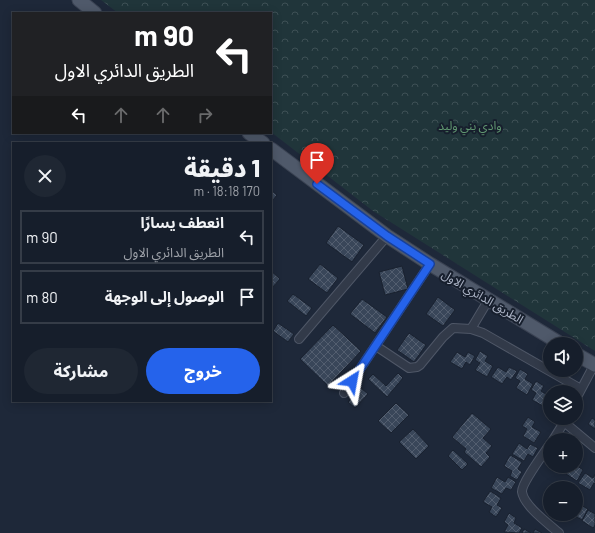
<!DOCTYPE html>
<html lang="ar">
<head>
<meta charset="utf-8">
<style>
	:root { --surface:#161e2b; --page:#1f2733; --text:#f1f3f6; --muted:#9ea2a9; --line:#353c47; --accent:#2563eb }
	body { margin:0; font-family:Barlow,"Noto Sans Arabic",sans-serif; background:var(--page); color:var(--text); direction:rtl; height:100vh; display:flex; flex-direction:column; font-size:15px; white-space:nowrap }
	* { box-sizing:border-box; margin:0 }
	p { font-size:13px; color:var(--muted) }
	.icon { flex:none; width:22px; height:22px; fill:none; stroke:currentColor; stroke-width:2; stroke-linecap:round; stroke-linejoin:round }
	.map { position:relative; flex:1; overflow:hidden; direction:ltr }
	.details { position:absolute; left:12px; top:142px; width:260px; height:260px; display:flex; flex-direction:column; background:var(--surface); border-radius:0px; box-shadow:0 2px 10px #0003,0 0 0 1px var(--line); direction:rtl }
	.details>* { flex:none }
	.banner { position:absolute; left:12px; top:12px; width:260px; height:122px; border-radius:0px; box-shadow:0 2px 10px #0003,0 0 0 1px var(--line); direction:rtl; background:#202124; color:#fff; overflow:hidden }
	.buttons { position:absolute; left:543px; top:337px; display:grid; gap:8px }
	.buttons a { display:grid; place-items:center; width:40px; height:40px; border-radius:50%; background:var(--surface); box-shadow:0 2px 10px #0003,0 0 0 1px var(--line); font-size:20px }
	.pin { position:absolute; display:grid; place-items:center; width:34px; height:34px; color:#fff; margin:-41px -17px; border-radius:50% 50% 50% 0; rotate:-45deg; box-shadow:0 0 4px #0007 }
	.pin .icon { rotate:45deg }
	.me { position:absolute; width:44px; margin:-22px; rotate:34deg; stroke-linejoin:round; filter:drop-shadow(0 0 3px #0008) }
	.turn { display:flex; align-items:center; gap:14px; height:84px; padding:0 12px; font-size:18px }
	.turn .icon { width:52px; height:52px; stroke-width:2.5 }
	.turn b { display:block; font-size:28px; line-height:34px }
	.lanes { display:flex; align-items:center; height:38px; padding:0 12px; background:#0003; justify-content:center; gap:20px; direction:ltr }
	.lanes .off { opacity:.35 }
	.round { display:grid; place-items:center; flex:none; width:42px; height:42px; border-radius:21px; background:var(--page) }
	.summary { display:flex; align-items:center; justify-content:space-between; height:68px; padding:0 12px }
	h1 { font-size:24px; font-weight:800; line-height:30px }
	.action { display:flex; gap:8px; margin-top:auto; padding:8px 12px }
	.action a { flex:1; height:46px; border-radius:24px; background:var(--accent); color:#fff; font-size:16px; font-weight:800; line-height:46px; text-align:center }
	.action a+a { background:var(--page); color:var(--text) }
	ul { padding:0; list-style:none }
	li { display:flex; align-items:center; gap:12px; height:54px; margin:0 8px 6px; padding:0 4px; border:2px solid var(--line); border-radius:0px }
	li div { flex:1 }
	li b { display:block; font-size:15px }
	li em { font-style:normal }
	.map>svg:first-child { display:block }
	.forest { fill:url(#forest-crowns) }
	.building { fill:url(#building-cross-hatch); stroke:#19212f }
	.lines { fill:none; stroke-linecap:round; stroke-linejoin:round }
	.minor-casing { stroke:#4f5767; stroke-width:10 }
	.primary-casing { stroke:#3b4353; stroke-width:15 }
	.minor { stroke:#323a49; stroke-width:8 }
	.primary { stroke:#4f596a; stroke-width:13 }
	.route-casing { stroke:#184099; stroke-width:10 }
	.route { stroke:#2563eb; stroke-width:7 }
	.labels { text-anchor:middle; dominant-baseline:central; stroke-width:4; stroke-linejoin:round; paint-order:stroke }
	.park-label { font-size:12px; fill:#619871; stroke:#171f2d }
	.street-label { font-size:12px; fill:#acb4c6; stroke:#171f2d }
</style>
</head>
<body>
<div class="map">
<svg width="595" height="533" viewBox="0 0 595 533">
	<defs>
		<pattern id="forest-crowns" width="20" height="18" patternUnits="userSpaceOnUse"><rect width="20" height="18" fill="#20353a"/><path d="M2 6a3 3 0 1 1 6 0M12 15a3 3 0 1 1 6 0" fill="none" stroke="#3e5055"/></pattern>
		<pattern id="building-cross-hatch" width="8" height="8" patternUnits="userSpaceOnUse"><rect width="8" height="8" fill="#394659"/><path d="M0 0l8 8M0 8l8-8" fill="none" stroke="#535e6f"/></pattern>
	</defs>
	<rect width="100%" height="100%" fill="#1e2839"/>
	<path class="forest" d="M101 0H595V351L373 211 271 132V13H118Z"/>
	<path class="building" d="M271 190 277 195 271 202Z
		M338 226 364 245 352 262 326 243Z
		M320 264 338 278 327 293 308 279Z
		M402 266 408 289 385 295 379 272Z
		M271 271 280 279 271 289Z
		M293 294 312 308 306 316 287 301Z
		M438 297 455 310 443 326 426 314Z
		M362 299 387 317 375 333 350 314Z
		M278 323 294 334 288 342 273 331Z
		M333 325 361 351 328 386 300 359Z
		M409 333 426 345 414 362 397 350Z
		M480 351 488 356 485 361 493 366 487 377 475 370 480 363 475 360Z
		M457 352 465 357 468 352 475 356 470 365 466 362 462 369 450 362Z
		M498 367 506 372 509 367 517 371 511 380 507 377 502 384 491 377Z
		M520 369 528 374 525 379 533 384 527 395 516 388 520 381 515 378Z
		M398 373 403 378 387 397 368 379 373 374 386 386Z
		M536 381 544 386 541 391 549 396 543 406 532 400 536 393 531 390Z
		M361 388 368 394 355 408 348 402Z
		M550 397V411L544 407Z
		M396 403 409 415 391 433 378 421Z
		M472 413 491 429 483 438 492 446 486 453 490 457 481 467 464 452 466 449 452 437Z
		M528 417 535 422 532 427 541 432 534 443 523 436 527 429 522 426Z
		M592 418 595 420V429L588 424Z
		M413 429 429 446 416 459 399 442Z
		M519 443 527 449 530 444 538 448 533 457 528 454 524 461 512 454Z
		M453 450 468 464 462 470 448 456Z
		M510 455 522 462 518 469 522 472 517 480 510 476 512 471 504 466Z
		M576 465 583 470 577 481 566 474 570 467 568 466Z
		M585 473 593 478 595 474V484L594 483 590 490 578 483Z
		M497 477 505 482 508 477 516 482 511 490 506 488 502 494 491 488Z
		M490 491 501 498 497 505 502 508 496 517 489 512 492 507 483 502Z
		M576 495 582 499 579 504 588 509 582 520 572 514H576Z
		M588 510 595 514V525L593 528 582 521Z
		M509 513 516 518 514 523 522 528 519 533 504 532 508 525 504 522Z
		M524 529 531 533H522Z
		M535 529 542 533H533Z"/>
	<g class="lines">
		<defs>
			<path id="minor" d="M471 329 489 299
				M299 339 387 236
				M376 346 409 368 417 367 420 365 443 337 453 328 471 329 483 333 581 389
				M344 393 430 264
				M576 399 594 365
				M564 422 595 448
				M553 440 566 419
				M550 444C544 453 521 484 522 492 524 506 549 524 559 533"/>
			<path id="primary" d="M79 0 95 13
				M249 133 263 143
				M271 149 387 236 430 264 561 344
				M576 354 595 365"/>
		</defs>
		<use href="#minor" class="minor-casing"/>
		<use href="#primary" class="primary-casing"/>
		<use href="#minor" class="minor"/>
		<use href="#primary" class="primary"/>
	</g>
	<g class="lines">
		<defs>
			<path id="route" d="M317 184 387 236 430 264 352 381"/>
		</defs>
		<use href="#route" class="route-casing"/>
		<use href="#route" class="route"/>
	</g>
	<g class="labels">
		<g class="park-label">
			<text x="470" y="125">وادي بني وليد</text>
		</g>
		<g class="street-label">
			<text transform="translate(483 296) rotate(31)">الطريق الدائري الاول</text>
		</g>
	</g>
</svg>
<div class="buttons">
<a><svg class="icon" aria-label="sound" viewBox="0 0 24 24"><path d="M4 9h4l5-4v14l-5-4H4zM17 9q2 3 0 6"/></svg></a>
<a><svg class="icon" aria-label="layers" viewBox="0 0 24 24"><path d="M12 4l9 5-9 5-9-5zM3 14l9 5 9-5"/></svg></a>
<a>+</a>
<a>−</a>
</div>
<div class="pin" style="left:317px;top:184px;background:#d93025"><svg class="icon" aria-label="arrive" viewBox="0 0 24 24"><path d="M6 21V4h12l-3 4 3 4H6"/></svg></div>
<svg class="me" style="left:352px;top:381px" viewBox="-20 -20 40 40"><path d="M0-17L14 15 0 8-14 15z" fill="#2563eb" stroke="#fff" stroke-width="4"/></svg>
<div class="banner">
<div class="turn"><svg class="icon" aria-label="left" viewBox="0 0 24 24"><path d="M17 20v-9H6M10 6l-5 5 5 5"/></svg><div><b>90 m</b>الطريق الدائري الاول</div></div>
<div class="lanes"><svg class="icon" aria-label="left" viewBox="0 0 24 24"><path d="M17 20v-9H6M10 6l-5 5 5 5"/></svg><svg class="icon off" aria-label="ahead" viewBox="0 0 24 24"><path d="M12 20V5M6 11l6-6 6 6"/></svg><svg class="icon off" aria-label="ahead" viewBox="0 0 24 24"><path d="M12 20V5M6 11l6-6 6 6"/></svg><svg class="icon off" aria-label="right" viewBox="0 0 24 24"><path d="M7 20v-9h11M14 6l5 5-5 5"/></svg></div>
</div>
<section class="details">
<div class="summary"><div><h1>1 دقيقة</h1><p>170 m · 18:18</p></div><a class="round"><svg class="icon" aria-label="close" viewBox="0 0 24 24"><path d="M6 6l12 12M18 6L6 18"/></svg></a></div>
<ul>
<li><svg class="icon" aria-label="left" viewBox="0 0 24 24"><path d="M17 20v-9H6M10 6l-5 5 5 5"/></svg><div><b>انعطف يسارًا</b><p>الطريق الدائري الاول</p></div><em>90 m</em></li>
<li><svg class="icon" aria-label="arrive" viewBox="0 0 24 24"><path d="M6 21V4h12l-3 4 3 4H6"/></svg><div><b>الوصول إلى الوجهة</b></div><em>80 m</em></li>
</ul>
<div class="action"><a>خروج</a><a>مشاركة</a></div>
</section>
</div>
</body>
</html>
